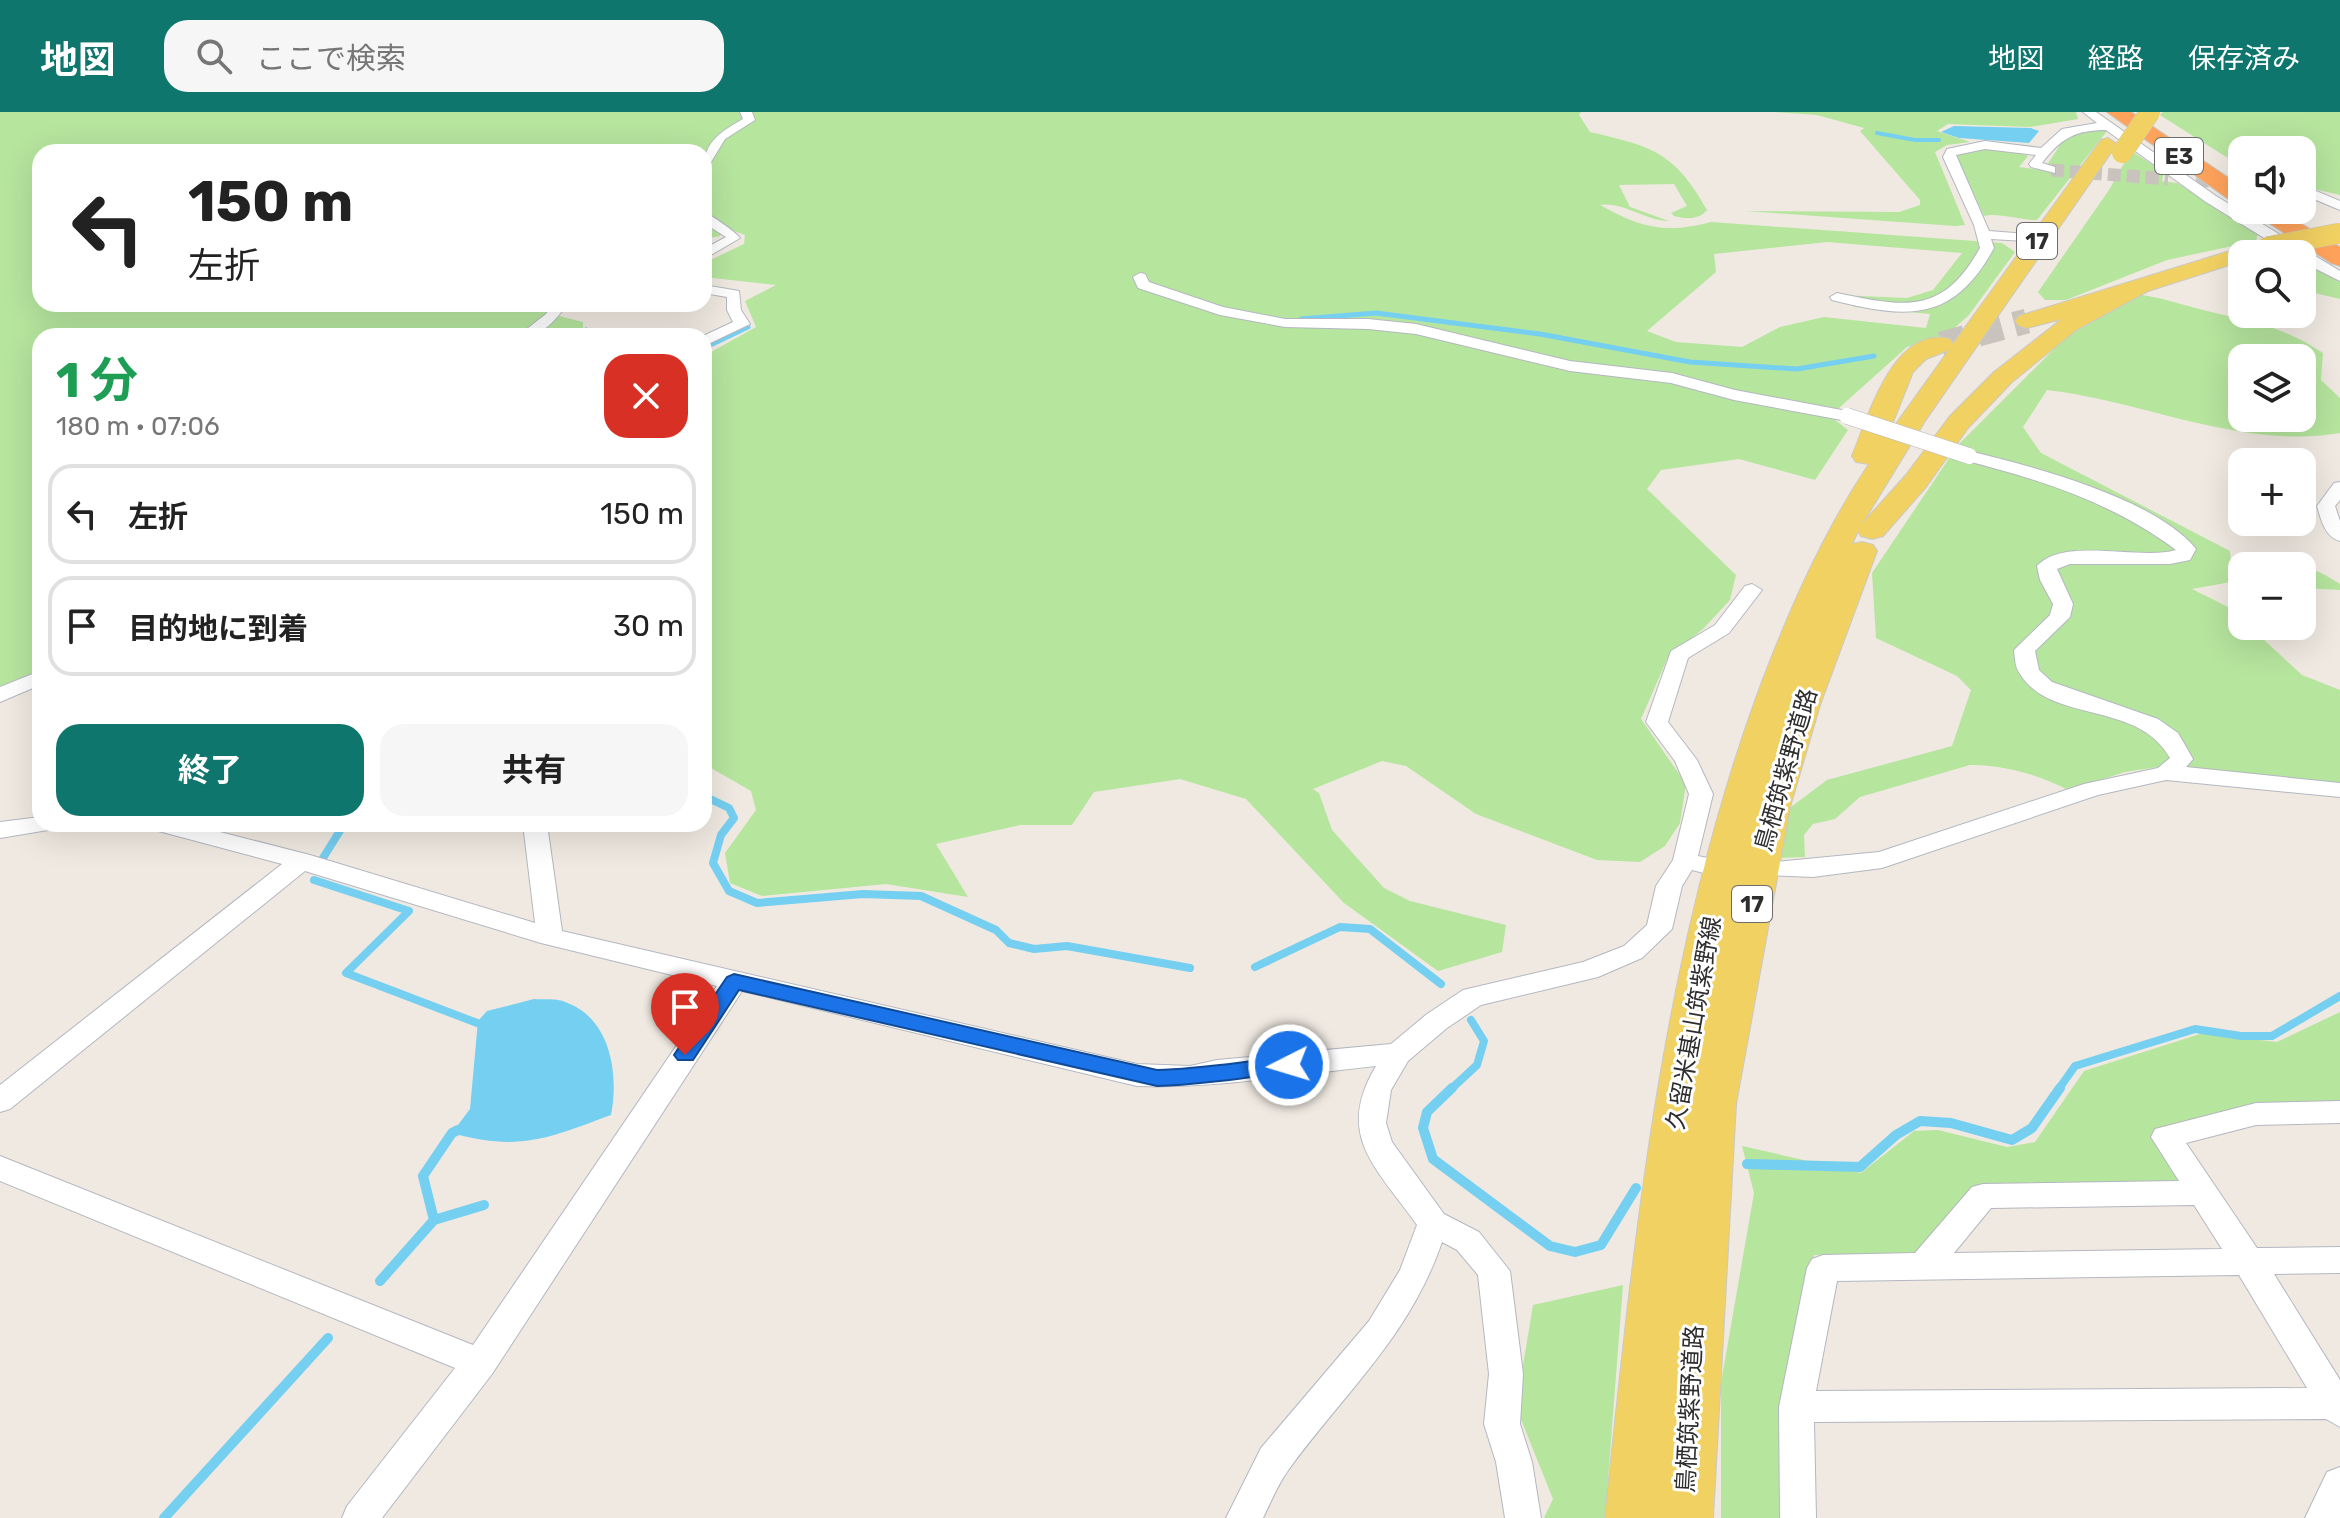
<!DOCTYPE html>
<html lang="ja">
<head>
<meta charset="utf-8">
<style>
	:root { --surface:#fff; --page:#f6f6f6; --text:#222; --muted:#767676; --line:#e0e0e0; --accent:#0f766e }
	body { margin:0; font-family:Rubik,"Noto Sans JP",sans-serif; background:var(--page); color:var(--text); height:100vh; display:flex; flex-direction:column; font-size:30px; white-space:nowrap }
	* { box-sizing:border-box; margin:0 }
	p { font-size:26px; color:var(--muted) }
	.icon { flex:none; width:44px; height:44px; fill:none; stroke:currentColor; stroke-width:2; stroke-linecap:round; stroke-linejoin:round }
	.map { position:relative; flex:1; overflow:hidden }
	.side { position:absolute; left:32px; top:216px; width:680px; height:504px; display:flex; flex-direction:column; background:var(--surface); border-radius:24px; box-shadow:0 8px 32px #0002 }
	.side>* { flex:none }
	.hud { position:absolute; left:32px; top:32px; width:680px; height:168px; border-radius:24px; box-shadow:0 8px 32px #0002; background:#fff; color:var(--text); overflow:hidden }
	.controls { position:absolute; left:2228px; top:24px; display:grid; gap:16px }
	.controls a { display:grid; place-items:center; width:88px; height:88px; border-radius:16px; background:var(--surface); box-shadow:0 8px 32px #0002; font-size:40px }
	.pin { position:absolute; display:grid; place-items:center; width:68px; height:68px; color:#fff; margin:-82px -34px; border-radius:50% 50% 50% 0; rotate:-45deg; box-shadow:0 0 8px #0007 }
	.pin .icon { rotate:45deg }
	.me { position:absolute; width:88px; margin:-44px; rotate:265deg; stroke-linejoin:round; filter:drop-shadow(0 0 6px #0008) }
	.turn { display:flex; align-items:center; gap:28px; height:168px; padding:0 24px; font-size:36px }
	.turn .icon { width:104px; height:104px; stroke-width:2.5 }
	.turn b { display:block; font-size:56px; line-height:68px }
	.round { display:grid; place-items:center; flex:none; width:84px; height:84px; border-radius:24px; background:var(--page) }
	.summary { display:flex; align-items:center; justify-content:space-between; height:136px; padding:0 24px }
	h1 { font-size:48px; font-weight:700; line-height:60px; color:#1e9e55 }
	.action { display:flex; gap:16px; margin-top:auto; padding:16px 24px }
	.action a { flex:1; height:92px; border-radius:24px; background:var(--accent); color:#fff; font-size:32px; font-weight:700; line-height:92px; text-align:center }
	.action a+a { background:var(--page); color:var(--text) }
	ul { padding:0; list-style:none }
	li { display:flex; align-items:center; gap:24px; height:100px; margin:0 16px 12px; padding:0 8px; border:4px solid var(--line); border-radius:24px }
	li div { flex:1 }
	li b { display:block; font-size:30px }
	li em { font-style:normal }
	header { display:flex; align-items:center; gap:48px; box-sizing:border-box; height:112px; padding:0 40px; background:var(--accent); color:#fff }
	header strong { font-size:38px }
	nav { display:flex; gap:44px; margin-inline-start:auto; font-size:28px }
	.search { width:560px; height:72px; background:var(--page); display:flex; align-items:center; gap:20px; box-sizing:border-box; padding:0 28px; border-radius:24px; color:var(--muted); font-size:30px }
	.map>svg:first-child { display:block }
	.green { fill:#b6e59e; fill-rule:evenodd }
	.water { fill:#75cff0 }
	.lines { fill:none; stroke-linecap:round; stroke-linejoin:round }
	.stream-far3 { stroke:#75cff0; stroke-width:4 }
	.stream-far2 { stroke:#75cff0; stroke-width:5 }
	.stream-far1 { stroke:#75cff0; stroke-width:8 }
	.stream { stroke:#75cff0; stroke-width:10 }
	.street-tunnel { stroke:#c8c4bd; stroke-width:13; stroke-dasharray:13 6; stroke-linecap:butt }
	.primary-tunnel { stroke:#c8c4bd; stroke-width:25; stroke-dasharray:25 13; stroke-linecap:butt }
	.street-casing { stroke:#b4b7c1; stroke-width:2 }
	.primary-casing { stroke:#c9c9c9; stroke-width:2 }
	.highway-casing { stroke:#c9c9c9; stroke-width:2 }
	.street { fill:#fff; fill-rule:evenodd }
	.primary { fill:#f2d163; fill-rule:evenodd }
	.highway { fill:#ffa35c; fill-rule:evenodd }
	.street-bridge-casing { stroke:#b4b7c1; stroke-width:17; stroke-linecap:butt }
	.primary-bridge-casing { stroke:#c9c9c9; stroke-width:21; stroke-linecap:butt }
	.street-bridge { stroke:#fff; stroke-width:16 }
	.primary-bridge { stroke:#f2d163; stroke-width:20 }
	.route { fill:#1a73e8; stroke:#114b97; stroke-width:2 }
	.labels { text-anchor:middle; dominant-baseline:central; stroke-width:6; stroke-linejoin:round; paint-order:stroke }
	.shield { fill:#fff; stroke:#6d6d6d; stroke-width:2 }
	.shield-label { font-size:22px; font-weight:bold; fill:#2e2e2e }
	.street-label { font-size:24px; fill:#2e2e2e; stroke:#fff }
</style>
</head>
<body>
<header>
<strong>地図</strong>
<div class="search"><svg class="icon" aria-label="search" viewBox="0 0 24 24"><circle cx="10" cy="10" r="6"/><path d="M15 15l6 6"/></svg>ここで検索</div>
<nav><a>地図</a><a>経路</a><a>保存済み</a></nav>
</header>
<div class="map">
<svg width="2340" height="1406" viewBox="0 0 2340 1406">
	<rect width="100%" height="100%" fill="#efe9e1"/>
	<path class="green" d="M0 0H1581L1579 3 1590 20C1651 34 1675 40 1707 98 1699 108 1686 107 1674 104L1671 101 1687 94 1674 72 1619 73 1630 95 1669 109C1646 109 1622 89 1600 93 1641 116 1665 122 1711 110L2002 131 2015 140 1969 203 1943 226 1907 235 1830 304 1848 318 1815 368 1739 347 1661 358 1647 377 1736 463 1730 488 1703 517 1668 545 1641 607 1686 672 1680 711 1665 734 1640 750 1597 748 1476 702 1406 654 1382 649 1313 677 1319 681 1332 718 1384 776 1410 789 1506 813 1502 840 1438 859 1344 791 1246 687 1180 667 1094 680 1072 713H1020L936 732 968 785 886 772 762 784 730 771 725 741 756 698 751 679 704 652V244L756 215 745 189 776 173 704 165V151L744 132 745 123 726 116 720 124 704 127V40H40V192H553L547 201 583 210V218L574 224H40V557L0 579ZM1827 130 1962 141 1933 178 1907 186 1838 183 1854 195 1930 202 1926 216 1824 205 1780 215 1742 235 1676 230 1647 219 1716 160 1714 142Z
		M1773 0H2076L2078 7 2030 15 1948 12 1937 19 1970 30 1947 33 1935 40 1965 113 1955 114 1746 99 1899 100 1920 93V88L1860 19 1864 16 1817 3Z
		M2163 0H2340V83L2305 75 2302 78V38H2242V55L2160 3Z
		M2096 17 2107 19 2037 108C2021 108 1997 100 1984 104L1956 44C1973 31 2010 36 2028 44L2019 55 2049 59 2047 53 2066 24Z
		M2131 39 2164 60 2162 69 2177 71 2258 120 2256 129 2167 148 2066 188H2045L2038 180 2109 78Z
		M2302 150 2340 170V187L2302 178Z
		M2141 183C2160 185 2176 191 2195 196 2245 209 2278 211 2323 241L2321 268 2340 286V321C2242 338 2144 289 2047 278L2023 315 2041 341 2230 439 2231 451C2278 444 2299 446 2340 472V478L2302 476V454H2242V468L2192 477 2230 496 2242 507V514H2249L2302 563 2340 578V671L2158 655 2125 660 2068 678C2040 663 2001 652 1970 653L1860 685 1835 707 1813 712 1804 723 1805 745 1777 746 1787 698 1827 668 1952 634 1971 578 1957 564 1876 526 1872 461 1958 333 2067 224ZM2242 246H2302V306H2242Z
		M2340 900V996L2154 1021 2191 1078H1978L1916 1144 1814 1143 1789 1291 1790 1406H1721V1271L1754 1081 1742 1034 1861 1061 1914 1019 1938 1018 2007 1035 2035 1030 2084 959 2203 921 2277 930Z
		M1623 1173 1605 1406H1544L1553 1387 1516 1295 1533 1193Z"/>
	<path class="water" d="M1954 14 2031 16 2039 19 2029 31 1959 26 1941 20Z
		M534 887C543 888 557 886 565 890 611 906 619 962 611 1003 549 1026 519 1040 452 1021L470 997 478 909 487 899Z"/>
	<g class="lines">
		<path class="stream-far3" d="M1877 21 1915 28H1939"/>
		<path class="stream-far2" d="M1301 207 1376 201 1540 222 1690 250 1797 257 1874 244
			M579 224 586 218
			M704 236 748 215"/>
		<path class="stream-far1" d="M704 684 729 696 734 706 721 723 713 751 729 779 757 791 863 782 921 784 996 818 1009 831 1034 837 1067 834 1190 856
			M323 746 343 714 341 712
			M314 768 409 799 346 861 485 914
			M1255 855 1340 815 1370 817 1441 872
			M1450 978 1477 953 1484 929 1471 908
			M2058 978 2075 954 2195 917 2241 924H2272L2340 884"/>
		<path class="stream" d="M1452 976 1427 1000 1423 1016 1433 1047 1550 1134 1575 1140 1601 1133 1636 1076
			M1747 1052 1860 1055 1896 1023 1920 1009 1951 1011 2012 1028 2032 1016 2060 976
			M434 1108 423 1064 452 1021 458 1018
			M380 1169 434 1108 484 1093
			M164 1406 328 1226"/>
		<path class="street-tunnel" d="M2051 58 2168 67
			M2196 68 2242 72"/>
		<path class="primary-tunnel" d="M1941 232 2027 209"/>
		<defs>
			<path id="street" d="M740 0H752L755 8 725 27 708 55 704 56C704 29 722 19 743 7Z
				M2083 0H2096L2216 84 2340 159V169L2302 150V142H2290L2206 90 2106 18C2076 18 2061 26 2042 51L2055 55V61L2031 55 2029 52 2036 43 1985 37 1956 43 1989 119 2040 123 2045 124V130L1991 127 1994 136C1953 211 1908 207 1832 188L1830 185 1837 181C1905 195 1942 204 1980 136L1974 113 1943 45 1947 37 1985 29 2041 36 2062 17 2097 11Z
				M2302 73 2340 89V98L2302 82Z
				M704 100C711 103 736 120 740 126L704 147V137L726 125 704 111Z
				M1140 161 1145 162 1149 170 1223 195 1285 207H1368L1416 212 1570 249 1672 261 1735 278 1847 299 1855 304 1847 309 1734 288 1671 271 1570 259 1416 222 1368 217 1285 215 1220 203 1138 176 1133 165Z
				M704 173 739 179 741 198 750 212 704 234 703 224 733 210 727 198V185L704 181Z
				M553 192H567C554 211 542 224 518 224L546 202Z
				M1969 339C2031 354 2155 386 2196 437L2190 448 2170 452H2070L2057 457 2073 492 2070 505 2035 539 2039 558 2052 570 2158 607 2178 621 2193 647 2186 655 2340 671V685L2166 668 2098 683 1882 756 1813 765 1766 763 1763 757 1766 751 1879 740 2084 672 2158 656 2170 646C2138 588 2051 612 2020 562 2015 556 2015 546 2014 538L2050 503 2053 492 2040 468 2037 454C2065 424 2140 449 2176 438 2112 390 2039 367 1963 348L1960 344Z
				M2340 370V388L2335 394 2340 409V429C2325 425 2321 408 2317 394L2334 371Z
				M1752 472 1762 478 1729 521 1688 546 1668 610 1697 648 1713 682 1698 744 1717 748 1720 754 1717 760 1708 762 1692 758 1682 774 1672 817 1642 846 1598 865 1481 893 1447 916 1408 949 1391 978 1386 1011 1392 1030 1444 1102 1479 1120 1510 1159 1523 1262 1520 1312 1532 1350 1541 1406H1505L1496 1350 1484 1312 1489 1262 1478 1163 1457 1138 1442 1130C1410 1224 1345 1280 1289 1357 1278 1372 1271 1390 1263 1406H1226L1261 1336 1369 1209 1400 1158 1417 1113C1377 1056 1334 1024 1376 954 1297 962 1216 977 1137 974L742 879 492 1262 382 1406H342L347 1394 455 1256 0 1069V1044L473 1233 717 874 541 831 305 759 10 997 0 1000V973L282 752 151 717 148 712H189L310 743 535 811 523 712H547L562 819 1137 952 1190 954 1217 948 1391 932 1427 902 1463 878 1583 850 1624 834 1647 813 1656 774 1673 748 1689 682 1675 649 1646 610 1671 539 1715 513 1745 474Z
				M40 559V573L0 590V575Z
				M40 705V712H57L54 717 0 726V710Z
				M2340 989V1011L2256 1013 2186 1031 2257 1136 2340 1135V1161L2274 1162 2340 1268V1315L2326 1307 1814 1310 1816 1406H1780L1779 1295 1807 1156 1812 1147 1823 1143 1915 1141 1972 1075 1983 1072 2179 1069 2151 1025 2155 1017 2256 991ZM2194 1093 2222 1137 1954 1141 1991 1096ZM2239 1163 2307 1276 1816 1279 1837 1169Z
				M2340 1355V1406H2305L2327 1360Z"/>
			<path id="primary" d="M2108 26 2117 32 1925 309 1862 412 1906 363 1950 304 1994 260 2062 207 2027 216 2019 214 2015 209 2019 204 2259 130 2267 129 2278 135 2266 142H2242V149L2148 179 2076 218 2012 270 1968 316 1926 375 1883 424 1872 427 1861 424 1858 419 1852 432 1862 430 1873 433 1877 439 1820 593 1790 695 1736 992 1713 1406H1605C1634 1129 1661 849 1756 586 1786 505 1821 424 1869 352L1856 350 1852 344C1868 306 1893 213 1950 227L1953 232 2101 28ZM1949 238 1888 323 1913 260 1926 247Z"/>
			<path id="highway" d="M2107 0H2131L2242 75V93L2234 91Z
				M2249 98H2278L2340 135V154L2331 151Z"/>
		</defs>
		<use href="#street" class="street-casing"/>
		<use href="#primary" class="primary-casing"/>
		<use href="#highway" class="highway-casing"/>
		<use href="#street" class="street"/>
		<use href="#primary" class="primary"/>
		<use href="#highway" class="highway"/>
		<defs>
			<path id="street-bridge" d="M1847 304 1969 344"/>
			<path id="primary-bridge" d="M2122 41 2150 0
				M2267 135 2340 121"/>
		</defs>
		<use href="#street-bridge" class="street-bridge-casing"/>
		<use href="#primary-bridge" class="primary-bridge-casing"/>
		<use href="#street-bridge" class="street-bridge"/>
		<use href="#primary-bridge" class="primary-bridge"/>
	</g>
	<path class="route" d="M734 862 1157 958C1201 957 1245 949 1289 945L1297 947 1300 953 1297 958 1289 961C1245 965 1201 973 1157 974L739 878 693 948H678L674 943 678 937 727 865Z"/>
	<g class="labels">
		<g class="shield">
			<rect x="2155" y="26" width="48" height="36" rx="6"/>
			<rect x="2017" y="111" width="40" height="36" rx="6"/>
			<rect x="1732" y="774" width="40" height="36" rx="6"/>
		</g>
		<g class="shield-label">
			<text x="2179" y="44">E3</text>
			<text x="2037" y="129">17</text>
			<text x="1752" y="792">17</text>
		</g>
		<g class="street-label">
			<text transform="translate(1786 658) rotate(-74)">鳥栖筑紫野道路</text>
			<text transform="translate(1694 911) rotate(-80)">久留米基山筑紫野線</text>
			<text transform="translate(1690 1297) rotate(-87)">鳥栖筑紫野道路</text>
		</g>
	</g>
</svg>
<div class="controls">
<a><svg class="icon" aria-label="sound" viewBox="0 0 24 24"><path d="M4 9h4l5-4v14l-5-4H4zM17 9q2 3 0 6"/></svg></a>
<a><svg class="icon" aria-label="search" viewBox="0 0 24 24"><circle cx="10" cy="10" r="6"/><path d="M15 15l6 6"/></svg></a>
<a><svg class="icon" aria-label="layers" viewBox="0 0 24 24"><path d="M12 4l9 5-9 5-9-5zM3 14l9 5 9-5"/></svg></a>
<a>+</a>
<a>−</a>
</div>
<div class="pin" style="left:685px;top:943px;background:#d93025"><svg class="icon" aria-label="arrive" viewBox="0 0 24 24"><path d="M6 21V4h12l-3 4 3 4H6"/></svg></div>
<svg class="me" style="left:1289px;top:953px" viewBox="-20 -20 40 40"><circle r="17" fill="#1a73e8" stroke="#fff" stroke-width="3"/><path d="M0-11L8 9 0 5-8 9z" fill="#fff"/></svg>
<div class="hud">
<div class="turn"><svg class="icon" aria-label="left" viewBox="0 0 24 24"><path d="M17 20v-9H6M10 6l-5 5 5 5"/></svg><div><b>150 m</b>左折</div></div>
</div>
<section class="side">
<div class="summary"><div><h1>1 分</h1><p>180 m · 07:06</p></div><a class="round" style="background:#d93025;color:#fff"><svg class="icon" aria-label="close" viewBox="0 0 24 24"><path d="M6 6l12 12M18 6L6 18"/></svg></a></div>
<ul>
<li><svg class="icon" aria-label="left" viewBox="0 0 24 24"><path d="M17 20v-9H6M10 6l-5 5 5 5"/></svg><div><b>左折</b></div><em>150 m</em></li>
<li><svg class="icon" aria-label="arrive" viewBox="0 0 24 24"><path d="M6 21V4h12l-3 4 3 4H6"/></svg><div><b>目的地に到着</b></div><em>30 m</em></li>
</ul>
<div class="action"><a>終了</a><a>共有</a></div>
</section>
</div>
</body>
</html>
